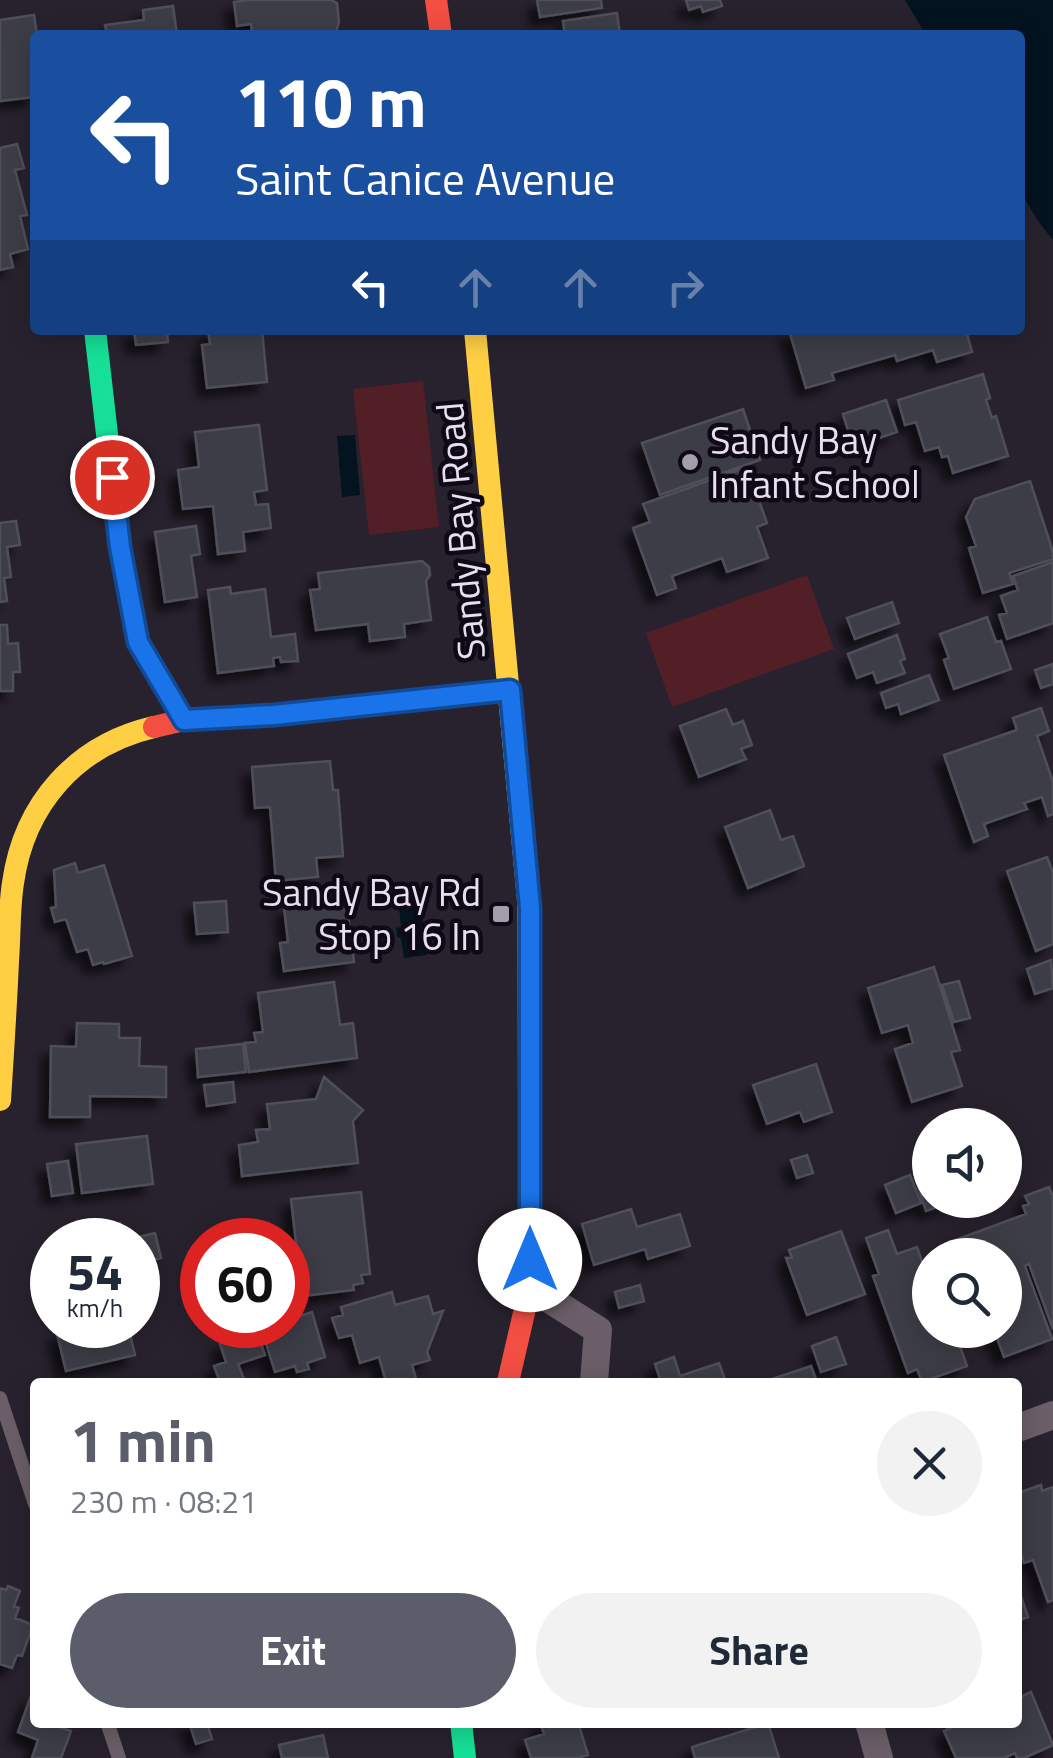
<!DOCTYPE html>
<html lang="en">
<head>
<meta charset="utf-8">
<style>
	:root { --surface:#fff; --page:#f2f2f3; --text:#1f2937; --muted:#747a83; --accent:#5b5d6b }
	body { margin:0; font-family:"Titillium Web",sans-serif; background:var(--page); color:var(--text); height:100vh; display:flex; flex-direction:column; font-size:38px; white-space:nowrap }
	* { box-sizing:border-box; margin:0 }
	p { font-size:32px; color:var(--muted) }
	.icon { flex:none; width:55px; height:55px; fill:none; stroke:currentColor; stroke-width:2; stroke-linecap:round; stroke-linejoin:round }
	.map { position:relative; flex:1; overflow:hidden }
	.sheet { position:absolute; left:30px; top:1378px; width:992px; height:350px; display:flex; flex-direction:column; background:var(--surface); border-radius:10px; box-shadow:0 5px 25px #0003 }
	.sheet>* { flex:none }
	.top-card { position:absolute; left:30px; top:30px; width:995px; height:305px; border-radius:10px; box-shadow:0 5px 25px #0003; background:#1a4fa0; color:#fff; overflow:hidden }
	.fabs { position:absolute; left:912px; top:1108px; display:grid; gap:20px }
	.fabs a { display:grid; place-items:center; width:110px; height:110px; border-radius:50%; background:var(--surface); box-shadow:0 5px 25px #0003; font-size:50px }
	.speed { position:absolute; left:30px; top:1218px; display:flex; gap:20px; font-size:50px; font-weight:700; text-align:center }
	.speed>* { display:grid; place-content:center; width:130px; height:130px; border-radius:50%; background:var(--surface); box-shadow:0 5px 25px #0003; line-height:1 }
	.speed small { font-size:25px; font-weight:400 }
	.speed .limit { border:15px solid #d22; background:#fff; color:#111 }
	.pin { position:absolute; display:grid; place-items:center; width:85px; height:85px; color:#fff; margin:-42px; border:5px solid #fff; border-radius:50%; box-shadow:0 2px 10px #0007 }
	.me { position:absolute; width:110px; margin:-55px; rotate:0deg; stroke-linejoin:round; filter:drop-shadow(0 0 8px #0008) }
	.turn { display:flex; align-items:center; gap:35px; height:210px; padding:0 40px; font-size:45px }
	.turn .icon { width:130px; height:130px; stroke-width:2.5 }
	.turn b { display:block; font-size:70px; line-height:85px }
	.lanes { display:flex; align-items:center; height:95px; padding:0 40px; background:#0003; justify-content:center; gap:50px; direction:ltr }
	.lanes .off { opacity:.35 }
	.round { display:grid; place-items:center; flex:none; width:105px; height:105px; border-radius:52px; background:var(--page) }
	.overview { display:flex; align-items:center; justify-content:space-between; height:170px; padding:0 40px }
	h1 { font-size:60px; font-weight:700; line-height:75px; color:var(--accent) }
	.button { display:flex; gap:20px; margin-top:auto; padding:20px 40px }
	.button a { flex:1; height:115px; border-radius:60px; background:var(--accent); color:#fff; font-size:40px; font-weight:700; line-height:115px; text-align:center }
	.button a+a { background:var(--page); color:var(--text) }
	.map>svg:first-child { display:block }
	.green { fill:#521f27 }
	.water { fill:#041320 }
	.building { fill:#3d3c47; stroke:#504f5a; stroke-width:2.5; filter:url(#shadow) }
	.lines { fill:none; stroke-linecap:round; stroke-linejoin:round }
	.lane { stroke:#6b5e68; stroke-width:14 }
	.street { stroke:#6b5e68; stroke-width:28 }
	.fast { stroke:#16e098; stroke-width:22 }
	.slow { stroke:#ffcf43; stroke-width:22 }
	.jam { stroke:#f24e42; stroke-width:22 }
	.route-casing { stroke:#114b97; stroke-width:25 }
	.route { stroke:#1a73e8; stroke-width:18 }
	.poi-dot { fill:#a49dab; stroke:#0e0914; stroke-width:4 }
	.labels { text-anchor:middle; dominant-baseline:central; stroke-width:9; stroke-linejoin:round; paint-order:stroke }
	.poi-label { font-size:38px; fill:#e6dfef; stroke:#0e0914; text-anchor:start }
	.street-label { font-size:38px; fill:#e6dfef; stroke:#0e0914 }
</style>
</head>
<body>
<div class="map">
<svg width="1053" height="1758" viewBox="0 0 1053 1758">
	<defs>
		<filter id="shadow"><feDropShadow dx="-9" dy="9" stdDeviation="5" flood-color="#0009"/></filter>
	</defs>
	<rect width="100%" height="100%" fill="#28222e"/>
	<path class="green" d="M423 381 439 527 369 535 353 389Z
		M807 575 834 649 672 707 646 633Z"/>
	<path class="water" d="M905 0H1053V240L1038 221 1020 191V35H926Z
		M355 435 360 495 342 497 337 436Z
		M421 904 427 955 404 958 401 938 397 937 396 928 401 927 399 906Z"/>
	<path class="building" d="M248 0H331L337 3 339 22 335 35H252L251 24 237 26 234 2Z
		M537 0H601L602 8 540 17Z
		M686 0H720L722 6 703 12 701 6 689 10Z
		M173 6 177 35H107L105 25 144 20 143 10Z
		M617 13 620 35H565L563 21Z
		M34 15 37 35H35V97L0 101V20Z
		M17 144 24 168 15 170 27 215 20 216 28 249 10 254 13 267 0 270V148Z
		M134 330H167L168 342 136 345Z
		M208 330H262L267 382 207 388 202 345 210 344Z
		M789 330H966L972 352 937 362 933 350 897 361 895 355 832 373 834 380 806 388Z
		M983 374 990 398 986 400 992 418 996 416 1008 456 953 473 948 456 942 457 939 447 925 451 916 422 905 425 898 400Z
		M886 400 897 432 853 447 843 414Z
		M743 409 760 460 660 495 642 443Z
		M259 425 267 490 254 492 256 505 268 504 271 528 243 532 245 551 218 554 213 506 183 509 178 470 199 467 195 432Z
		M747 467 767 523 757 527 768 558 727 572 722 558 672 576 676 588 657 595 633 528 650 522 643 504Z
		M1030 481 1053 552V559L1009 573 1013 584 983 593 969 548 976 546 966 517 975 499Z
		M16 521 20 545 7 547 11 577 4 578 7 601 0 602V523Z
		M196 526 200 554 191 556 197 597 165 602 155 532Z
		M422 561 429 567 430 575 426 581 431 620 404 624 405 637 370 641 368 624 316 630 310 590 320 589 318 573Z
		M1053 562V623L1007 639 999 615 1007 613 1001 596 1018 590 1013 576Z
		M230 587 231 594 265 589 271 637 295 634 298 661 281 662 280 657 273 658 274 666 218 673 208 590Z
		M892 602 899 623 855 639 847 618Z
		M987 617 996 642 1001 641 1011 669 954 689 944 660 949 658 940 634Z
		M0 625H7L8 644 18 643 20 672H13V691H0Z
		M897 635 905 659 900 661 905 673 877 683 873 672 857 678 848 654Z
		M1053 664V684L1041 688 1035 670Z
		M929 675 939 700 901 714 898 704 886 708 881 693Z
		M1041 708 1049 731 1037 736 1053 782V814L1048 816 1042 797 1024 803 1027 809 984 824 988 836 974 842 944 755 1017 730 1013 718Z
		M726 709 733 725 743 721 752 745 741 749 746 759 699 777 680 726Z
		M330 761 333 790H338L343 856 316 858 318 877 276 881 270 807 255 808 252 767Z
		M770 810 781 840 793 836 804 866 748 888 725 827Z
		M1047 857 1053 873V944L1036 951 1007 871Z
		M75 863 78 873 104 865 132 956 104 964 103 962 93 965 88 949 77 952 66 919 55 922 51 908 56 907 54 870Z
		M346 900 354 962 284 971 280 943 288 942 284 907Z
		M226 901 228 932 197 934 194 903Z
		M1051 960 1053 988 1035 994 1027 969Z
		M934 967 960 1050 951 1052 962 1086 912 1102 895 1049 913 1043 908 1025 882 1033 868 988Z
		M959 981 970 1018 954 1022 942 985Z
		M334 982 340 1025 353 1023 357 1058 249 1072 245 1043 256 1042 254 1033 263 1032 258 993Z
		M77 1023 119 1024V1038H140L139 1066 166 1067V1097L90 1096V1117H50L51 1046 76 1047Z
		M243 1044 246 1072 198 1077 196 1049Z
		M816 1064 832 1112 804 1122 800 1112 767 1124 753 1085Z
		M324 1077 363 1110 353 1121 358 1163 242 1176 239 1145 258 1142 256 1130 270 1129 267 1104 316 1099Z
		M233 1082 235 1102 207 1106 204 1085Z
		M147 1136 153 1184 82 1193 76 1144Z
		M807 1155 813 1173 797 1178 791 1160Z
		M68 1161 73 1193 52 1196 47 1164Z
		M910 1175 921 1203 896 1213 885 1185Z
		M930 1181V1200H951L952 1202 926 1211 918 1186Z
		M1049 1187 1053 1197V1329L1029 1264 1025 1266 1052 1339 1004 1357 994 1330 984 1334 983 1330H1005V1255H955L950 1242 1026 1214 1023 1206 1029 1204 1025 1196Z
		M361 1192 370 1274 361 1275 363 1283 353 1285 354 1290 302 1296 291 1199Z
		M631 1209 637 1227 680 1214 690 1246 648 1259 645 1249 594 1265 582 1224Z
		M120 1223 124 1240H78L77 1233Z
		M888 1230 897 1254 917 1247 930 1284V1330H954L967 1366 922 1382 917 1369 908 1373 873 1276 879 1274 866 1238Z
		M841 1231 865 1294 807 1315 786 1258H792L789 1250Z
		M155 1233 161 1258 154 1260 156 1271 138 1275V1240H126Z
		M640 1285 644 1301 619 1308 615 1292Z
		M392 1292 395 1305 428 1296 433 1314 443 1311 427 1352 430 1360 412 1365 417 1382H386L379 1357 360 1363 352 1335 339 1338 332 1318 343 1315 341 1307Z
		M312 1312 325 1357 307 1363 309 1369 297 1372 295 1366 275 1372 264 1337 277 1332 275 1325H288V1320Z
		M83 1325H128L135 1355 66 1371 57 1334 84 1328Z
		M257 1332 265 1355 238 1364 245 1382H220L214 1366 226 1362 220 1344Z
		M836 1337 846 1364 821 1372 812 1346Z
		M674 1357 680 1376 719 1363 726 1382H661L655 1364Z
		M811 1366 817 1382H763Z
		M1041 1485 1042 1491 1053 1487V1600L1048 1602 1033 1560 1024 1563 1018 1544V1524L1020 1523 1018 1516V1493Z
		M8 1586 20 1591 14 1606 19 1608 15 1618 33 1625 22 1656 17 1655 12 1668 0 1664V1588L6 1590Z
		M1018 1587 1028 1617 1018 1621Z
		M1031 1692 1053 1745 1024 1758H1017L1015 1753 1004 1758H956L944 1731 963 1722H1018V1698Z
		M32 1693 35 1694V1722H54L53 1725 71 1731 61 1758H32L38 1740 18 1732Z
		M189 1722H210L207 1723 212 1739 196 1744Z
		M540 1722H578L588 1755 577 1758H531L525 1740 544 1734Z
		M768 1723 779 1758H695L692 1747Z
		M323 1735 328 1758H282L279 1745Z"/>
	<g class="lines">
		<path class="lane" d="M0 1398 35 1504
			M107 1722 119 1758"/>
		<path class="street" d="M530 1287 598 1330 594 1382
			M1018 1428 1053 1415
			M869 1722 879 1758"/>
		<path class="fast" d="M95 330 120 547 138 643 184 720
			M461 1722 465 1758"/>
		<path class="slow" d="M475 330 528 900
			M0 1100C3 1054 6 1007 8 961 10 935 9 908 13 883 24 804 76 745 154 727"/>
		<path class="jam" d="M436 0 441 35
			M154 727 184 720 274 715 510 690
			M508 1382 530 1287 528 900"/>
	</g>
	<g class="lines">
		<defs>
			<path id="route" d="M112 477 120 547 138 642 184 720 274 715 510 690 530 908V1260"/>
		</defs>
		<use href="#route" class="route-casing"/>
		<use href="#route" class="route"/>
	</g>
	<g class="poi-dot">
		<circle cx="690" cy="462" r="10"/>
		<rect x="491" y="904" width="20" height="20" rx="5"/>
	</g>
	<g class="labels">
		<g class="poi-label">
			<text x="710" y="440">Sandy Bay<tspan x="710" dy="44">Infant School</tspan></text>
			<text x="481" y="892" text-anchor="end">Sandy Bay Rd<tspan x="481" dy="44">Stop 16 In</tspan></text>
		</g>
		<g class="street-label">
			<text transform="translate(460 531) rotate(-95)">Sandy Bay Road</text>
		</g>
	</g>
</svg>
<div class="fabs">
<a><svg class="icon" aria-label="sound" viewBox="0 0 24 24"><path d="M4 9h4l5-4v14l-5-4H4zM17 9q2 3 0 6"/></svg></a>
<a><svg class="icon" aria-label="search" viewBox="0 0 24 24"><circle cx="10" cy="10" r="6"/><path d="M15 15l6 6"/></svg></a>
</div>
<div class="speed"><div>54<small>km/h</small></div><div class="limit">60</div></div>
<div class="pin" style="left:112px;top:477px;background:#d93025"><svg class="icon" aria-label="arrive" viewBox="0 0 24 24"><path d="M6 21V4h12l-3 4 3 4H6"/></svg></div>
<svg class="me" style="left:530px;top:1260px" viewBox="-20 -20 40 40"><circle r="19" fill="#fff"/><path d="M0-13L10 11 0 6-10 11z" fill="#1a73e8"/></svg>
<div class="top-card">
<div class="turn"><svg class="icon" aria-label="left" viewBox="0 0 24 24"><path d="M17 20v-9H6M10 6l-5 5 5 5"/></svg><div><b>110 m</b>Saint Canice Avenue</div></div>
<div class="lanes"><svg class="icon" aria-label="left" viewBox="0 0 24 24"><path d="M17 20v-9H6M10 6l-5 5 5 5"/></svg><svg class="icon off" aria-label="ahead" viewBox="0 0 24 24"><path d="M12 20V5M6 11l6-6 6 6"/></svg><svg class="icon off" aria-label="ahead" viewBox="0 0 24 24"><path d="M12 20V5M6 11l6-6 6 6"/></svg><svg class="icon off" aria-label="right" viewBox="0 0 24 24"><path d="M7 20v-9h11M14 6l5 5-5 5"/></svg></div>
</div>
<section class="sheet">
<div class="overview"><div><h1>1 min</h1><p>230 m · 08:21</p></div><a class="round"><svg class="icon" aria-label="close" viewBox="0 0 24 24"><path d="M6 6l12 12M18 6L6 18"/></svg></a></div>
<div class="button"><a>Exit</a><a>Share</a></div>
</section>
</div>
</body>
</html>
